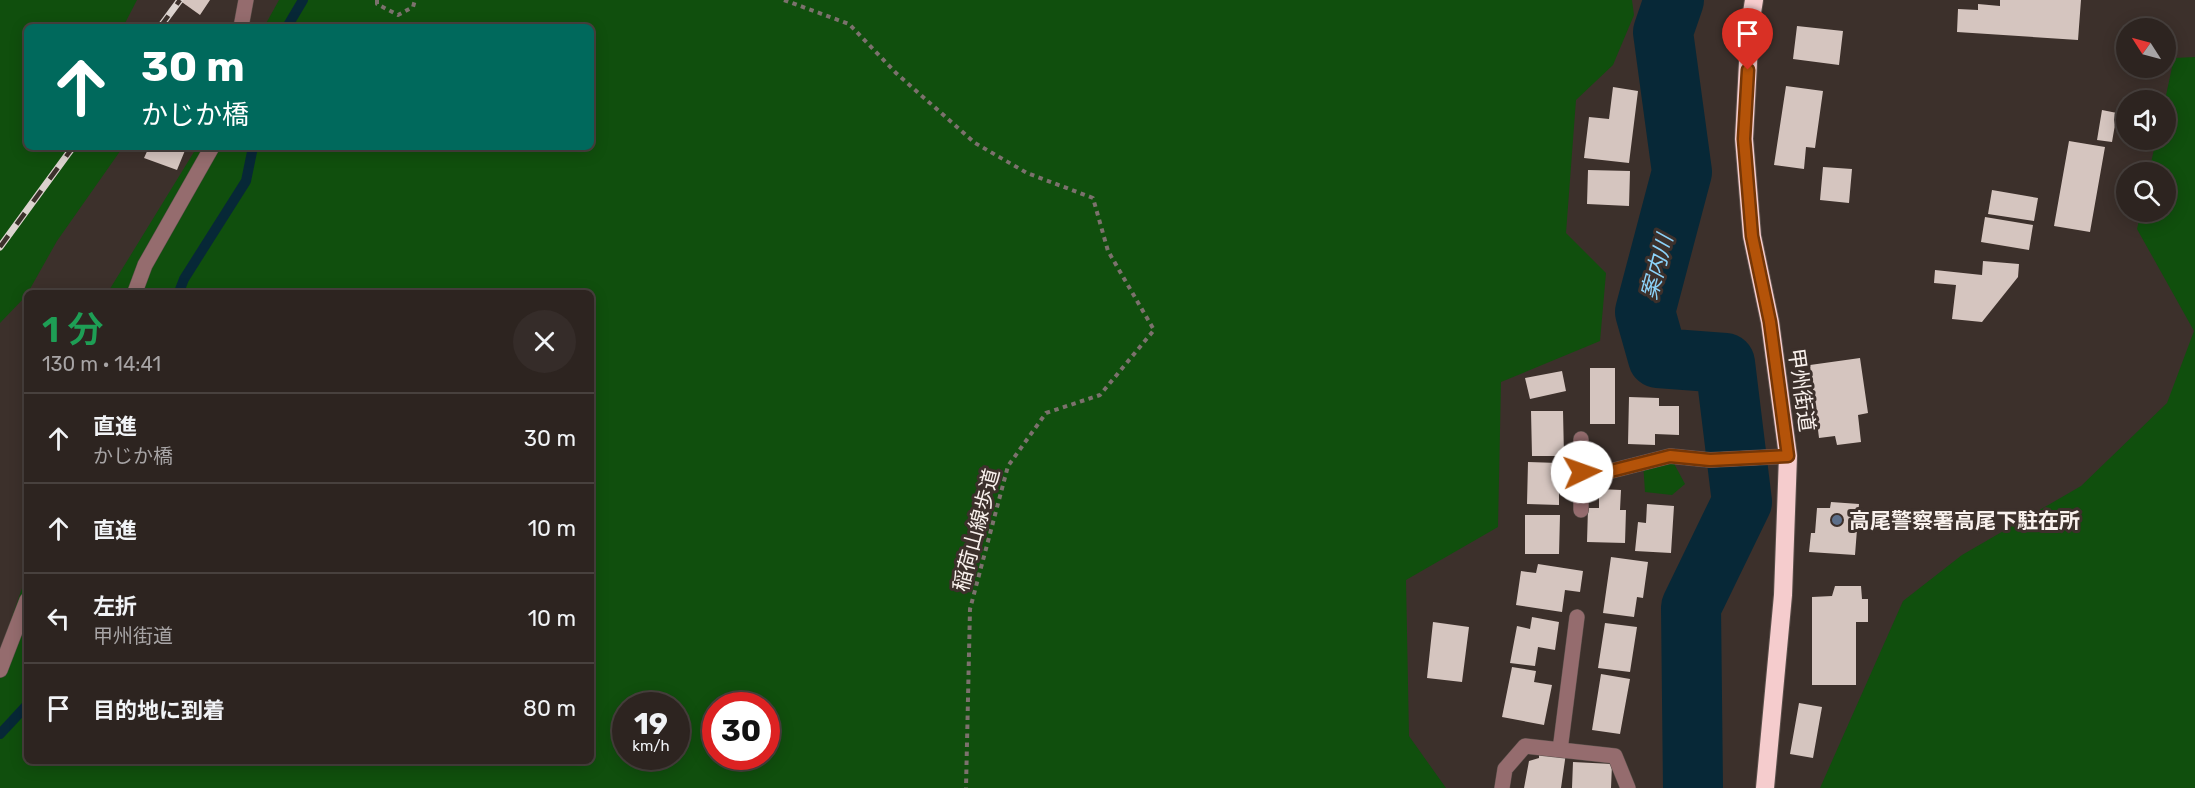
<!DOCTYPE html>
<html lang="ja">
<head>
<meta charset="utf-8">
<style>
	:root { --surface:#2d2420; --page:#352c29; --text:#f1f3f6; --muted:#a7a4a5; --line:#48413e }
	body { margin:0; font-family:Rubik,"Noto Sans JP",sans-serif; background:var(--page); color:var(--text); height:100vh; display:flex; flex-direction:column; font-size:22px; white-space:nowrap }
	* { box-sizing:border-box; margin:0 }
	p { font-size:20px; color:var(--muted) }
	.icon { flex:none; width:33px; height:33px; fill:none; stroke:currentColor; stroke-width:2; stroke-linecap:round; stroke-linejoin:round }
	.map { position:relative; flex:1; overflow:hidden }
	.side { position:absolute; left:24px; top:290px; width:570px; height:474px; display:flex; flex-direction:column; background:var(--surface); border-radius:9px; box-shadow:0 3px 15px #0003,0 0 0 2px var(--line) }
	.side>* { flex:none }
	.guide { position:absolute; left:24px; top:24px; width:570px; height:126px; border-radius:9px; box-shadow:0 3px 15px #0003,0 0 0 2px var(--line); background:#00695c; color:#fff; overflow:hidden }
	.needle { width:39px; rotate:306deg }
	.controls { position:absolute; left:2116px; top:18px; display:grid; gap:12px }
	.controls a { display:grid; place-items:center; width:60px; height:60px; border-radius:50%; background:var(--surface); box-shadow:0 3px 15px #0003,0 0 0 2px var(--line); font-size:30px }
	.speed { position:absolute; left:612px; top:692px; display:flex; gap:12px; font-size:30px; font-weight:700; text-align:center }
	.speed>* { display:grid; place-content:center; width:78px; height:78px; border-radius:50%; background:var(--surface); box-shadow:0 3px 15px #0003,0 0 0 2px var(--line); line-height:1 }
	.speed small { font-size:15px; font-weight:400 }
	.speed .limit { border:9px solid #d22; background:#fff; color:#111 }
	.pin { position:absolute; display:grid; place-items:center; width:51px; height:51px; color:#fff; margin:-62px -26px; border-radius:50% 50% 50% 0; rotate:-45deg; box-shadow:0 0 6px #0007 }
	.pin .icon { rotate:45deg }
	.me { position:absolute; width:66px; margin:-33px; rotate:87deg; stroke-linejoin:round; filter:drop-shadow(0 0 4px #0008) }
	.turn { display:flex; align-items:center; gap:21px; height:126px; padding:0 18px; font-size:27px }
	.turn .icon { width:78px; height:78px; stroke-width:2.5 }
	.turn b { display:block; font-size:42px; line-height:51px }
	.round { display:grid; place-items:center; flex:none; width:63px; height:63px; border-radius:32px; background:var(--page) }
	.headline { display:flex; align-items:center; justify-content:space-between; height:102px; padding:0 18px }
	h1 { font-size:36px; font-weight:600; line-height:45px; color:#1e9e55 }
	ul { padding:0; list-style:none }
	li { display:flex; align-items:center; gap:18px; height:90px; padding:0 18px; border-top:2px solid var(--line) }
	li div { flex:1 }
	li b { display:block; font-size:22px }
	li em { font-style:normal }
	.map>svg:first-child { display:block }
	.green { fill:#104f0d; fill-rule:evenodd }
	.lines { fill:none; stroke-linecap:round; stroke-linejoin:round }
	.stream { stroke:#072837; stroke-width:10 }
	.river { stroke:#072837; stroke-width:60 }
	.building { fill:#d5c5bf }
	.minor-casing { stroke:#5a4f4a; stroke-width:16 }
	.highway-casing { stroke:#5a4f4a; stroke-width:20 }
	.path { stroke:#7c716d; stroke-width:4; stroke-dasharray:4.5 4.5; stroke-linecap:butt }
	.minor { stroke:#956c6e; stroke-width:15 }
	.highway { stroke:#f5cccd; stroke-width:18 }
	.rail-casing { stroke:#dcd3cf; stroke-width:7 }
	.rail { stroke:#3c302b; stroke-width:4.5; stroke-dasharray:14; stroke-linecap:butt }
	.route-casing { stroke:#753606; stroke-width:15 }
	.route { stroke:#b45309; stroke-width:10 }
	.service-dot { fill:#5c6f8a; stroke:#3c302b; stroke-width:2 }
	.labels { text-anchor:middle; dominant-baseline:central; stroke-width:6; stroke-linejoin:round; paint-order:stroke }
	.street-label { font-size:21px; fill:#f9f1ed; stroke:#3c302b }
	.poi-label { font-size:21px; font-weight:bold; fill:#f9f1ed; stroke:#3c302b; text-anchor:start }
	.water-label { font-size:22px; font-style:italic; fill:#8cd2f8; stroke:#3c302b }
</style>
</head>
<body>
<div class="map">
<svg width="2195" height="788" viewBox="0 0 2195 788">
	<rect width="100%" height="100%" fill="#3c302b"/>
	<path class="green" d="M0 0H137L123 27H27V147H123L57 241 26 296 0 323Z
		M279 0H1632L1634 15 1613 65 1576 100 1566 233 1606 273 1600 341 1501 382 1498 527 1406 580 1409 736 1446 788H0V651L27 574V760H591V292H108L197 147H591V27H264ZM626 705H676V756H626ZM716 705H766V756H716Z
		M2195 57V788H1820L1903 601 1962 555 2081 486 2167 403 2194 331 2137 229 2141 212H2166V172H2149L2156 140H2166L2165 100 2174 58Z
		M1670 456 1685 484 1672 495 1645 492 1643 462Z"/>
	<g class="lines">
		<path class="stream" d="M287 27 303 0
			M179 292 184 279 246 181 253 147
			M0 734 27 705"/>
		<path class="river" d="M1674 0 1663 32 1682 172 1645 312 1658 358 1725 363 1742 502 1691 607 1693 788"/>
	</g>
	<path class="building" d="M179 0H210L200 15Z
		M2000 0H2081L2078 40 1957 32 1958 9 1978 10V4L2000 6Z
		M1797 26 1843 31 1839 65 1793 59Z
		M1786 86 1823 91 1815 148 1806 147 1804 169 1774 165Z
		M1613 87 1638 91 1629 163 1584 158 1589 117 1609 119Z
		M2102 110 2117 113 2112 142 2097 140Z
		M2069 141 2105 147 2090 232 2054 226Z
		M149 147H193L192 150 186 148 177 170 144 158Z
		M1823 167 1852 169 1849 203 1820 200Z
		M1588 170 1630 171 1629 206 1587 204Z
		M1992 190 2038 198 2034 221 1988 214Z
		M1985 217 2033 225 2029 250 1981 242Z
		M1983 261 2019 264 2018 277 1982 322 1952 319 1956 285 1934 283 1935 270 1982 275Z
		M1860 358 1868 413 1858 415 1861 442 1837 445 1835 436 1819 438 1810 365Z
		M1590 368H1615V424H1590Z
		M1562 371 1566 391 1530 399 1525 378Z
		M1629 397 1659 398V406H1679V435L1655 434V445L1628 444Z
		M1531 411H1563L1564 456H1532Z
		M1528 462 1559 463V505L1527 504Z
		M1599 489 1621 490 1620 510H1626L1625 543 1587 542 1588 508H1599Z
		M1831 502 1859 504 1855 555 1809 552 1811 533H1815L1817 508H1830Z
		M1647 504 1674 506 1671 553 1635 551 1638 522 1646 523Z
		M1525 515H1560L1559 554H1525Z
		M1611 557 1648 562 1643 598 1637 597 1634 617 1603 613Z
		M1538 564 1583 571 1580 592 1565 590 1562 612 1516 605 1521 571 1536 573Z
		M1835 586H1861L1862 599H1868V622H1856V685H1812V597L1832 596Z
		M1532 617 1559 622 1555 650 1538 647 1535 666 1510 663 1517 626 1530 629Z
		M1433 622 1469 627 1462 682 1427 678Z
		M1605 623 1637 627 1630 672 1598 668Z
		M1512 667 1536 671 1534 682 1552 685 1544 725 1502 717Z
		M1601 674 1630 679 1620 734 1592 730Z
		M1799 703 1822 707 1813 758 1790 754Z
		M1539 750 1566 753 1561 788H1524L1529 761 1539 758Z
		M1573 762 1612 764 1611 788H1572Z"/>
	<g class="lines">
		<defs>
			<path id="minor" d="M241 27 246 0
				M135 292 145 265 212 147
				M1581 439V510
				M1582 472 1611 471 1670 456 1710 460 1788 456
				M0 670 27 600
				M1560 750 1577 617
				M1502 788 1505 769 1525 746 1615 756 1628 788"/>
			<path id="highway" d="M1754 0 1750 25 1744 139 1752 236 1770 322 1788 456 1783 595 1765 788"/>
		</defs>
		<use href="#minor" class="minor-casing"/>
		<use href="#highway" class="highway-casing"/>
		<path class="path" d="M377 0V4L398 15 413 7 415 0
			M784 0 849 24 896 73 975 143 1027 173 1093 198 1108 251 1154 330 1100 395 1046 413 1008 466 970 609 966 788"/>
		<use href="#minor" class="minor"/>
		<use href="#highway" class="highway"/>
		<defs>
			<path id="rail" d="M160 27 180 0
				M0 247 73 147"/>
		</defs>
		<use href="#rail" class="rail-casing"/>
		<use href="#rail" class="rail"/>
	</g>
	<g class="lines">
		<defs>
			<path id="route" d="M1582 472 1611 471 1670 456 1710 460 1788 456 1770 322 1752 236 1744 139 1748 70"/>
		</defs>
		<use href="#route" class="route-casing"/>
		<use href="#route" class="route"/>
	</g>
	<circle class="service-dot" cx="1837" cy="520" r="6"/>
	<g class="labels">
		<g class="street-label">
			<text transform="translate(1802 390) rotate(82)">甲州街道</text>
			<text transform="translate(976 530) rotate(-75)">稲荷山線歩道</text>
		</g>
		<g class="poi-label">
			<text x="1849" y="520">高尾警察署高尾下駐在所</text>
		</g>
		<g class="water-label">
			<text transform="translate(1657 267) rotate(-75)">案内川</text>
		</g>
	</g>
</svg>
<div class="controls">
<a><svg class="needle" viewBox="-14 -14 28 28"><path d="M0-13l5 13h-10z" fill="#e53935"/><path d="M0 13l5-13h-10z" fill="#a7a4a5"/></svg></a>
<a><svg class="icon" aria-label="sound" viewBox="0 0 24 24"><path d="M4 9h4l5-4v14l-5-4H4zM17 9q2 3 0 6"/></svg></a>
<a><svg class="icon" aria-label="search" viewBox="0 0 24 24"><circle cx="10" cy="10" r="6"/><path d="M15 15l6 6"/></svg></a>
</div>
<div class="speed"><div>19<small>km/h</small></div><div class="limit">30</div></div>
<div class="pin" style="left:1748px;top:70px;background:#d93025"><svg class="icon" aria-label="arrive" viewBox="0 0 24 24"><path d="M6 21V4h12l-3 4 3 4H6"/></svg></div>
<svg class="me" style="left:1582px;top:472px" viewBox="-20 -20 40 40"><circle r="19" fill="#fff"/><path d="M0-13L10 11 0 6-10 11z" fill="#b45309"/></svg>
<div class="guide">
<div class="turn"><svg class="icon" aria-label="ahead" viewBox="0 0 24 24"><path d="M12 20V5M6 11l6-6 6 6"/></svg><div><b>30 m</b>かじか橋</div></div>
</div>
<section class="side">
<div class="headline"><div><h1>1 分</h1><p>130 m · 14:41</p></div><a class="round"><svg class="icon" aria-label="close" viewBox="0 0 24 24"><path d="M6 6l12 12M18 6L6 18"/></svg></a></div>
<ul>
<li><svg class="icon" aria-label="ahead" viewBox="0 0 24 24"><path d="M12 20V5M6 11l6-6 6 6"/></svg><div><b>直進</b><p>かじか橋</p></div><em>30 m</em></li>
<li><svg class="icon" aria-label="ahead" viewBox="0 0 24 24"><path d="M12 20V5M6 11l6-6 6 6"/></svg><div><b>直進</b></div><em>10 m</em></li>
<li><svg class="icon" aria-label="left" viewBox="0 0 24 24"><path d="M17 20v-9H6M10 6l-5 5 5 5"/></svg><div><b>左折</b><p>甲州街道</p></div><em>10 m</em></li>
<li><svg class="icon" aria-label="arrive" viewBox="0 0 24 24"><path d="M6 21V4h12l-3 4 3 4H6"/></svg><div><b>目的地に到着</b></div><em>80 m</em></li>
</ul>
</section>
</div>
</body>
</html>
